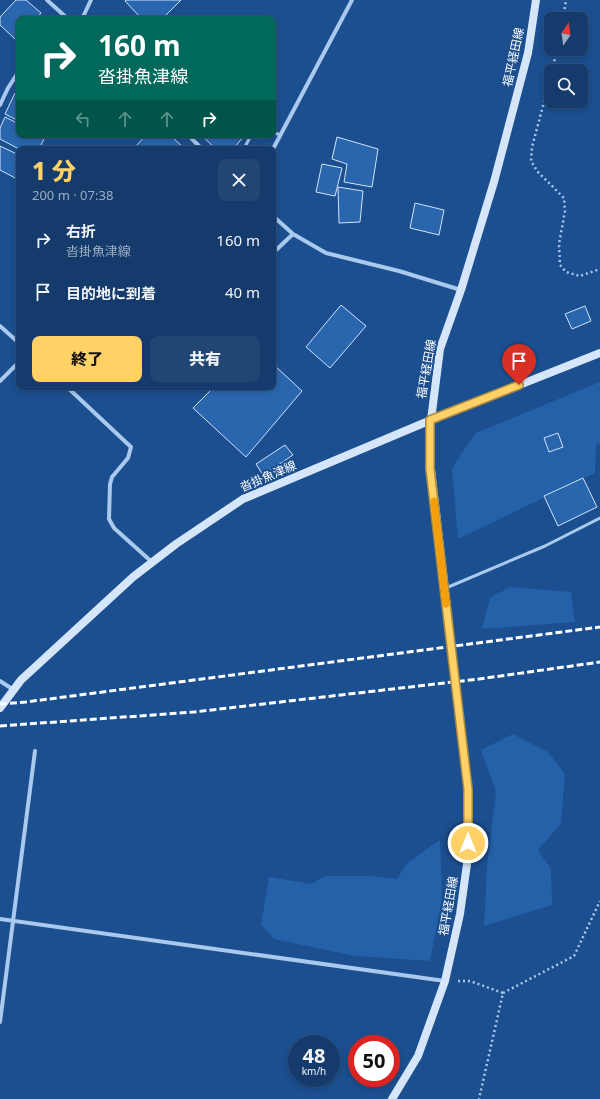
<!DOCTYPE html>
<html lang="ja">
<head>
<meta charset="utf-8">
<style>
	:root { --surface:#143b6b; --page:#214673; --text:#f1f3f6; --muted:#9dadc1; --line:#33557e; --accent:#ffd166 }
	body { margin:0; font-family:"Noto Sans","Noto Sans JP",sans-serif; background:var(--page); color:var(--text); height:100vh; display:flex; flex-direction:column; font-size:15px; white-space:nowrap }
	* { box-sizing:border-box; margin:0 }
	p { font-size:13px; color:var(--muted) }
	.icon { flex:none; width:22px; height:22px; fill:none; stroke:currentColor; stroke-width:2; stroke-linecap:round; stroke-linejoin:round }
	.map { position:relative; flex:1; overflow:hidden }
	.drawer { position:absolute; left:16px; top:146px; width:260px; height:244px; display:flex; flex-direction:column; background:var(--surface); border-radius:8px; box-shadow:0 2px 6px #0003,0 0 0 1px var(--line) }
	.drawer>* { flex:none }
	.guide { position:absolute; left:16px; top:16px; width:260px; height:122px; border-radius:8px; box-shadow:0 2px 6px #0003,0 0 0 1px var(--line); background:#00695c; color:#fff; overflow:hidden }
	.needle { width:26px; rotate:13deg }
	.fabs { position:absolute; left:544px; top:12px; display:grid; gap:8px }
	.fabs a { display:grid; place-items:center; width:44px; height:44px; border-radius:8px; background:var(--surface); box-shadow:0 2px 6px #0003,0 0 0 1px var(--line); font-size:20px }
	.speed { position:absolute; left:288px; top:1035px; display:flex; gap:8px; font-size:20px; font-weight:700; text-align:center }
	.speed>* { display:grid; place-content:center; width:52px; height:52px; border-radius:50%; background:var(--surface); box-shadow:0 2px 6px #0003,0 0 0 1px var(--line); line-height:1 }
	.speed small { font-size:10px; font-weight:400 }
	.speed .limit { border:6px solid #d22; background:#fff; color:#111 }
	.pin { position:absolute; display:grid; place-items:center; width:34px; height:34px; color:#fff; margin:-41px -17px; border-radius:50% 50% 50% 0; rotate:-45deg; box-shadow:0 0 4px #0007 }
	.pin .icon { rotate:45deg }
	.me { position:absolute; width:44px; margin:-22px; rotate:0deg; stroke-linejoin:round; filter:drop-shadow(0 0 3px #0008) }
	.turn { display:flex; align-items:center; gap:14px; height:84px; padding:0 16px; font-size:18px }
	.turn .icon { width:52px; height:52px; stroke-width:2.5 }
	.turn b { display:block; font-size:28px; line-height:34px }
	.lanes { display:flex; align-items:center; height:38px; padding:0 16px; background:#0003; justify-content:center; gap:20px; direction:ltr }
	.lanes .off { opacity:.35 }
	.round { display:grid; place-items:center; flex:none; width:42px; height:42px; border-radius:8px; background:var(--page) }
	.head { display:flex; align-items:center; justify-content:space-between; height:68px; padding:0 16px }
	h1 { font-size:24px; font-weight:800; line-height:30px; color:var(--accent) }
	.cta { display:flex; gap:8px; margin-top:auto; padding:8px 16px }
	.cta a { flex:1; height:46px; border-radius:8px; background:var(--accent); color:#111; font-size:16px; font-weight:800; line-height:46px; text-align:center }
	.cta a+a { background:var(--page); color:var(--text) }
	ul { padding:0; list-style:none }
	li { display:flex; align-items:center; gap:12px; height:52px; padding:0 16px }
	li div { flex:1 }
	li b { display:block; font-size:15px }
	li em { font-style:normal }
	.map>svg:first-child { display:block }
	.green { fill:#2461a8 }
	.building { fill:#2a66ad; stroke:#cfe3fa }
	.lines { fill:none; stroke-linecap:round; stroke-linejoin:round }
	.path { stroke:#a9c9ee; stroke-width:2.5; stroke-dasharray:2 3; stroke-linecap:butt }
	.service { stroke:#a9c9ee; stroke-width:3 }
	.minor { stroke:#a9c9ee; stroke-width:4 }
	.secondary { stroke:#d6e6fa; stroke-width:8 }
	.rail { stroke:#fff; stroke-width:3; stroke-dasharray:7 3; stroke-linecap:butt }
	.route-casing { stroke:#a68842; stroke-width:10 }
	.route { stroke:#ffd166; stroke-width:7 }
	.slow { stroke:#f59e0b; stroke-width:7 }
	.labels { text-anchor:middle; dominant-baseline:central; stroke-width:4; stroke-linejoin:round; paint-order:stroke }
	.street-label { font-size:12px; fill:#fff; stroke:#1b4f8f }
</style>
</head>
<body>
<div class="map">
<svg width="600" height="1099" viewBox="0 0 600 1099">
	<rect width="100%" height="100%" fill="#1b4f8f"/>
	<path class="green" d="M600 382V443L596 444 595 473 458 539 452 470 457 460 476 433Z
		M510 587 571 592 575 622 482 629 490 598Z
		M513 734 548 752 565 774 561 823 538 850 551 869 552 905 484 926 487 866 496 792 481 750Z
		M440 840 442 898 430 961 355 956 274 939 261 925 269 877 311 884 326 876H370L397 879 407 863Z"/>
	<path class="building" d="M16 0H26L41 13 36 19H19V37L16 40 0 25V17Z
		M126 0H181L162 19H142L125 1Z
		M15 93 19 95V121L5 114Z
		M5 117 19 124V135H40L45 137 39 149H19L0 139V128Z
		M146 135H170L185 149H139L136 146Z
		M201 135H245L233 149H216Z
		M337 137 378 149 372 187 344 182 347 164 332 159Z
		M0 146 19 155V180L0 170Z
		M322 164 342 168 335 196 316 192Z
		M338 187 363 191 360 222 339 223Z
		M415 203 444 210 439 235 410 228Z
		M341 305 366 326 330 368 306 347Z
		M585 306 591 321 572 329 565 314Z
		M273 364 302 391 246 457 193 408 214 387H273Z
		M558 433 563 447 549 452 544 438Z
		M285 445 293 455 263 475 256 464Z
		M583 478 597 507 558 526 544 496Z"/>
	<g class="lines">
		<path class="path" d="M563 19 566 0
			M552 71 557 49
			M551 76 532 147 531 161 538 172 564 198 565 211 559 244 560 265 566 272 580 276 600 269
			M458 981H470L503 993 479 1099
			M503 993 574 956 600 901"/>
		<path class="service" d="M273 132 280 135
			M244 149 251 135
			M446 588 545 546 600 518"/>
		<path class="minor" d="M47 0 68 19
			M82 19 91 0
			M0 105 8 88 19 71
			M188 135 202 149
			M273 149 352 0
			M273 216 293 234 326 253 399 271 461 290
			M273 253 293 234
			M0 326 19 343
			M0 381 19 362
			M67 387 131 447 128 458 112 477 110 484 109 519 114 528 153 563
			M0 681 14 690
			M0 919 445 981
			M0 1022 35 751"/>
		<path class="secondary" d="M0 708 21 680 133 577 176 544 243 499 431 420 600 353
			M392 1099 418 1056 445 981 460 914 468 857V789L431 469V420L440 349 461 290 494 182 528 53 536 0"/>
		<path class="rail" d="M0 704 26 702 600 627
			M0 726 194 712 479 679 600 662"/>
	</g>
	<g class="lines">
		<defs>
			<path id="route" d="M468 843V789L430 469V420L519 385"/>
		</defs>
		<use href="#route" class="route-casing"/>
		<use href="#route" class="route"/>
		<path class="slow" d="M434 501 446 604"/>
	</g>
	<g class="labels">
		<g class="street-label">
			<text transform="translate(513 57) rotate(-78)">福平経田線</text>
			<text transform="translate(426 369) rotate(-80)">福平経田線</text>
			<text transform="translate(268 476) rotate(-23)">沓掛魚津線</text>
			<text transform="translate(448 906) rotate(-80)">福平経田線</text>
		</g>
	</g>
</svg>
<div class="fabs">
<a><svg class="needle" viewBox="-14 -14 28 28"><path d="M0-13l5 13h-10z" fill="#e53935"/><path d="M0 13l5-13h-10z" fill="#9dadc1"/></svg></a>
<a><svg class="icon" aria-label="search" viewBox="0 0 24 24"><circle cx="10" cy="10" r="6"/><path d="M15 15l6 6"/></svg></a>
</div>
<div class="speed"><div>48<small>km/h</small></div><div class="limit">50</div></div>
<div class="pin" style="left:519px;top:385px;background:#d93025"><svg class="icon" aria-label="arrive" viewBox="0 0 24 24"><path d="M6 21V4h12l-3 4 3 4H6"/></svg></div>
<svg class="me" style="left:468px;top:843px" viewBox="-20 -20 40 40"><circle r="17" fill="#ffd166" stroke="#fff" stroke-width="3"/><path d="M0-11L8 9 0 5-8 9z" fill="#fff"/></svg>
<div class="guide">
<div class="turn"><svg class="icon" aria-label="right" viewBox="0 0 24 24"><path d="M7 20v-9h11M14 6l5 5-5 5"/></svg><div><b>160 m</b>沓掛魚津線</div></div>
<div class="lanes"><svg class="icon off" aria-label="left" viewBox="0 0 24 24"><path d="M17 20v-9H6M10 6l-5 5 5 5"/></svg><svg class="icon off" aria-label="ahead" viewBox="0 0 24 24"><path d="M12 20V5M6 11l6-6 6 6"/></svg><svg class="icon off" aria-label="ahead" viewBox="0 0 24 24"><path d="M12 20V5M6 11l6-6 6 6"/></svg><svg class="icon" aria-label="right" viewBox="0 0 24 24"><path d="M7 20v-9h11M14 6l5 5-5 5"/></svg></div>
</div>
<section class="drawer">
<div class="head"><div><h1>1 分</h1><p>200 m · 07:38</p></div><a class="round"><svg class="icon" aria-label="close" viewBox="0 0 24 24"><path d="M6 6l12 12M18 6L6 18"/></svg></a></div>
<ul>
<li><svg class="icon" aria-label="right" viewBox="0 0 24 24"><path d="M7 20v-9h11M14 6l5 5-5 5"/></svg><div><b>右折</b><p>沓掛魚津線</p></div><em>160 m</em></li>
<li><svg class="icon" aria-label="arrive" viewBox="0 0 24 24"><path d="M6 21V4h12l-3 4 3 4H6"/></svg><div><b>目的地に到着</b></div><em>40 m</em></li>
</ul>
<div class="cta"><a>終了</a><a>共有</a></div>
</section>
</div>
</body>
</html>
